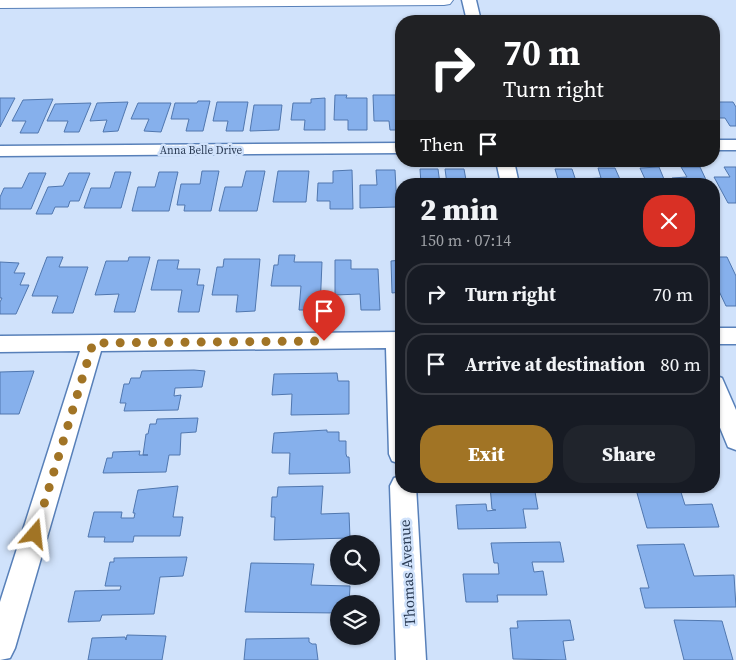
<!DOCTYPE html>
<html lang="en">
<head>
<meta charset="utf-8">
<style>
	:root { --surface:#171b24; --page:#20242c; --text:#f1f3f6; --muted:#9ea1a6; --line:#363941; --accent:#a17425 }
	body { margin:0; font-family:"Source Serif 4",serif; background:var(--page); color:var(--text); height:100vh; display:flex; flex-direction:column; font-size:19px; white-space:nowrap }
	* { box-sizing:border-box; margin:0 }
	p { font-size:16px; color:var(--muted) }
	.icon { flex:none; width:28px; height:28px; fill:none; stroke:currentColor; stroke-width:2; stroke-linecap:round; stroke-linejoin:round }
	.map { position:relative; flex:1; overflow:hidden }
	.side { position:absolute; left:395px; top:178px; width:325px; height:315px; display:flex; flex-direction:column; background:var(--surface); border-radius:20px; box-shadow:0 1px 4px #0004 }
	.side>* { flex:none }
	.guide { position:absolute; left:395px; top:15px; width:325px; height:152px; border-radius:20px; box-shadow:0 1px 4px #0004; background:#202124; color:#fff; overflow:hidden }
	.tools { position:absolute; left:330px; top:535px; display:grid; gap:10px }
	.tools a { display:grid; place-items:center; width:50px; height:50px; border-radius:50%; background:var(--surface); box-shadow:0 1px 4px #0004; font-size:25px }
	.pin { position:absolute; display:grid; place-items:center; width:42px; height:42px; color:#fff; margin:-51px -21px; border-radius:50% 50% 50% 0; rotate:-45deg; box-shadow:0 0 5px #0007 }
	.pin .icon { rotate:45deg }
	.me { position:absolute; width:55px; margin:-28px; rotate:17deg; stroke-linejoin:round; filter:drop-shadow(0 0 4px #0008) }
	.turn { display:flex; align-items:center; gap:18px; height:105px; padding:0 25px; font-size:22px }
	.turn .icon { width:65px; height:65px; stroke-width:2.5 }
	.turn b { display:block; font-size:35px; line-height:42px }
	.then { display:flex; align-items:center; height:48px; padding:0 25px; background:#0003; gap:10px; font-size:19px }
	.round { display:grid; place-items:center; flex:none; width:52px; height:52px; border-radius:20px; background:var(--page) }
	.overview { display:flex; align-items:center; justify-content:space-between; height:85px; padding:0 25px }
	h1 { font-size:30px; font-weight:800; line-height:38px }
	.button { display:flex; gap:10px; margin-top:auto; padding:10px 25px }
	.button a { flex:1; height:58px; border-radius:20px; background:var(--accent); color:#fff; font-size:20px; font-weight:800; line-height:58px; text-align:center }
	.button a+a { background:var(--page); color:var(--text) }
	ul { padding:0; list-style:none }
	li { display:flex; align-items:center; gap:15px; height:62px; margin:0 10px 8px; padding:0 15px; border:2px solid var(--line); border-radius:20px }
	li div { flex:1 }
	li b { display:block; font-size:19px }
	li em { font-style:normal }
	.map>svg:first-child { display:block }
	.building { fill:#86b0ec; stroke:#5077af }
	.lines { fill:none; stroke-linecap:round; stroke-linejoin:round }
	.street-casing { stroke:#5880b9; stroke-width:3 }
	.primary-casing { stroke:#5880b9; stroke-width:2 }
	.street { fill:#fff; fill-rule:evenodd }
	.primary { fill:#fff; fill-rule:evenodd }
	.route { stroke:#a17425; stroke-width:9; stroke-dasharray:0 16.2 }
	.labels { text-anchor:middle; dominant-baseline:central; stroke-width:5; stroke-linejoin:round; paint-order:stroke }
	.far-street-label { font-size:11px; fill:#2c3d56; stroke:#d0e2fb }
	.near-street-label { font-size:15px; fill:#2c3d56; stroke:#d0e2fb }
</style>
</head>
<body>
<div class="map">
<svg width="736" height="660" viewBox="0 0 736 660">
	<rect width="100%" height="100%" fill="#d0e2fb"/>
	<path class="building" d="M335 95H347L346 98H367V130H348V120H334Z
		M373 95H401V130H390L389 121H374Z
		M0 98H15L0 127Z
		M325 98V130H304L305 120H291L293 103H311V99Z
		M53 99 38 133H20L26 121H12L23 100Z
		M198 101H210L203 131H186L189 119H171L175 103H197Z
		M128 102 118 131 103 132 107 120 90 121 97 103Z
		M217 102H248L243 131H226L228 121H213Z
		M714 102H733L736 107V126H730L725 118H714Z
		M91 103 79 132H64L68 121H47L55 104Z
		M138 103H171L161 132 144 131 149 119H131Z
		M254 105H282L279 130 250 131Z
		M659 167 666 184H629L627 179H645L640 168Z
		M681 167H700L708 184H675L672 178 687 177Z
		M724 167H736V203H728L714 177H730Z
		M598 168H615L622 184H585L583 179 601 178Z
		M420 169H438L440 184H421Z
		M445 169H464L466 180H482L483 184H447Z
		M555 169H572L577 184H544L543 179H558Z
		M352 170 353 209H330V201H317L318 183H333V171Z
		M376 170H395L397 207 360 208V185H377Z
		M202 171H219L211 211H184L185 205H177L181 184H200Z
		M246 171H265L257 211H219L225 187H242Z
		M278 171H309L306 202H273Z
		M115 172H131L121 208H84L91 188H110Z
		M159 172H178L169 211H132L138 187H155Z
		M29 173H46L31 209H0V197L4 188H22Z
		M69 173H90L79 201H70L68 207H55L52 214H36L48 187 63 186Z
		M279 255H295L294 262H322L320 310H299L301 286H271L274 265H278Z
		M47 257H63L59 267H88L73 313H52L58 296H32Z
		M129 257H150L135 312H114L119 294 95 295 106 261H128Z
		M714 257H727L736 276V306H726L718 289H714Z
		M224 259H260L255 311 236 312 238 295H212L217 267H223Z
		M158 260H179L177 269H200L197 285H204L199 312H178L182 290H151Z
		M335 260H351V269H378L380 310H361L360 294 335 295Z
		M401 260V292L392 293 391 261Z
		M0 262 19 263 14 273H25L20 285H29L16 314H0V302L2 298H0Z
		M34 371 19 414H0V372Z
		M142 371 194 370 205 371 202 387 175 388 174 396 181 395 178 410 124 411 126 403H120L124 384H129L131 378H140Z
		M337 373 338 381H349V414L291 415 292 394 272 395 274 374Z
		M198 418 196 432 181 433 180 455H169L166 472 103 473 107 458H112L113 452 140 451 139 455H148H143L146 434H148L150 424H156L157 419Z
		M327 430V432H339V441H346V454L347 457H349L350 473 289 474 290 453H272L274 433Z
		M178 486 173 517H183L180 536H134L133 542H104L105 537H88L94 512H122L121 518H134L135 513H133L138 490Z
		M323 486 321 514 349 513 350 538 274 540 275 517H271L272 497H277L278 487Z
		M490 486H534L538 509H523L526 528 458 529 456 505 486 504 487 511 496 510 492 509Z
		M635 486H679L685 505 712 504 719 527 647 528Z
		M560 542 564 562H532L534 572 543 571 547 595H497L498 602H466L463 574H499L498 563H494L491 543Z
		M684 544 694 576 734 575 736 607 645 608 640 588H649L637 545Z
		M187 557 183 576 160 577 154 614 102 615 100 621 68 622 75 591 120 590 121 586H105L110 562H114V558Z
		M251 563 314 564 311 585 350 586 349 604H339V613L245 612Z
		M570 620 574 640 563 641 566 660 513 659 510 628H518L517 621Z
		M674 620 722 621 733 660H684Z
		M127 635 166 636 162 660H88L92 638 125 637 126 640Z
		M309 638V642L312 644H316L318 660H244L246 639Z"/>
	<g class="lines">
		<defs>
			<path id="street" d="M462 0H476L481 21H467Z
				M714 140H736V150H714Z
				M401 143V153L0 156V146Z
				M496 161H514L519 184H501Z
				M714 328H736V344H714Z
				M401 332V464L392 461 389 454 386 348 101 351 15 648 10 658 0 660V602L80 351 0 352V336Z
				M714 375 722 378 736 410V450L728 447 714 413Z
				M401 476V486H416L426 660H396L390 486 394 478Z"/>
			<path id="primary" d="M0 0H453L450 4 444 5 0 8Z"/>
		</defs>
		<use href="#street" class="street-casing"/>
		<use href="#primary" class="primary-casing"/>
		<use href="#street" class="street"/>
		<use href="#primary" class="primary"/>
	</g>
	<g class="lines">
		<path class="route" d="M35 534 93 343 324 341"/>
	</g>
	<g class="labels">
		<g class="far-street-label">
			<text x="201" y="150">Anna Belle Drive</text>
		</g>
		<g class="near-street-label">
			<text transform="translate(407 573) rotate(-93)">Thomas Avenue</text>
		</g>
	</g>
</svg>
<div class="tools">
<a><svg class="icon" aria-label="search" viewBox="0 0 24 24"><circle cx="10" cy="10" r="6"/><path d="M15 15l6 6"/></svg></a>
<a><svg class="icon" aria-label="layers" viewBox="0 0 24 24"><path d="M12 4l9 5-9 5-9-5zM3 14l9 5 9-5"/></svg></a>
</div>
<div class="pin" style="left:324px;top:341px;background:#d93025"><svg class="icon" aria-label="arrive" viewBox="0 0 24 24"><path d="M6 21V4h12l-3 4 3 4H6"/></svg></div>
<svg class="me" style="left:35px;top:534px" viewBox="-20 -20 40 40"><path d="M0-17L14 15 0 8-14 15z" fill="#a17425" stroke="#fff" stroke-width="4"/></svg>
<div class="guide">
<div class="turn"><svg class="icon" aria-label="right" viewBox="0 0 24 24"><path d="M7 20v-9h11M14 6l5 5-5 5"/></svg><div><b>70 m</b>Turn right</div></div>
<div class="then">Then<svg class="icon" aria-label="arrive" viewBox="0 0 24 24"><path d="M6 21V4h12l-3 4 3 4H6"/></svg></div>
</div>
<section class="side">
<div class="overview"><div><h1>2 min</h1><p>150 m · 07:14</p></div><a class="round" style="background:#d93025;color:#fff"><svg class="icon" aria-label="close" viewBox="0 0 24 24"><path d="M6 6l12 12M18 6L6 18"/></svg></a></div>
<ul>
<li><svg class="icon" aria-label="right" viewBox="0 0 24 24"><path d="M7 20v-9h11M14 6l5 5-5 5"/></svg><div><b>Turn right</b></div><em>70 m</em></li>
<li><svg class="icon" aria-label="arrive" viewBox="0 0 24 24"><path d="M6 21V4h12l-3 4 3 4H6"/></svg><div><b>Arrive at destination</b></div><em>80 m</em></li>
</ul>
<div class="button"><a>Exit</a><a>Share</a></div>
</section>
</div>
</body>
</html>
